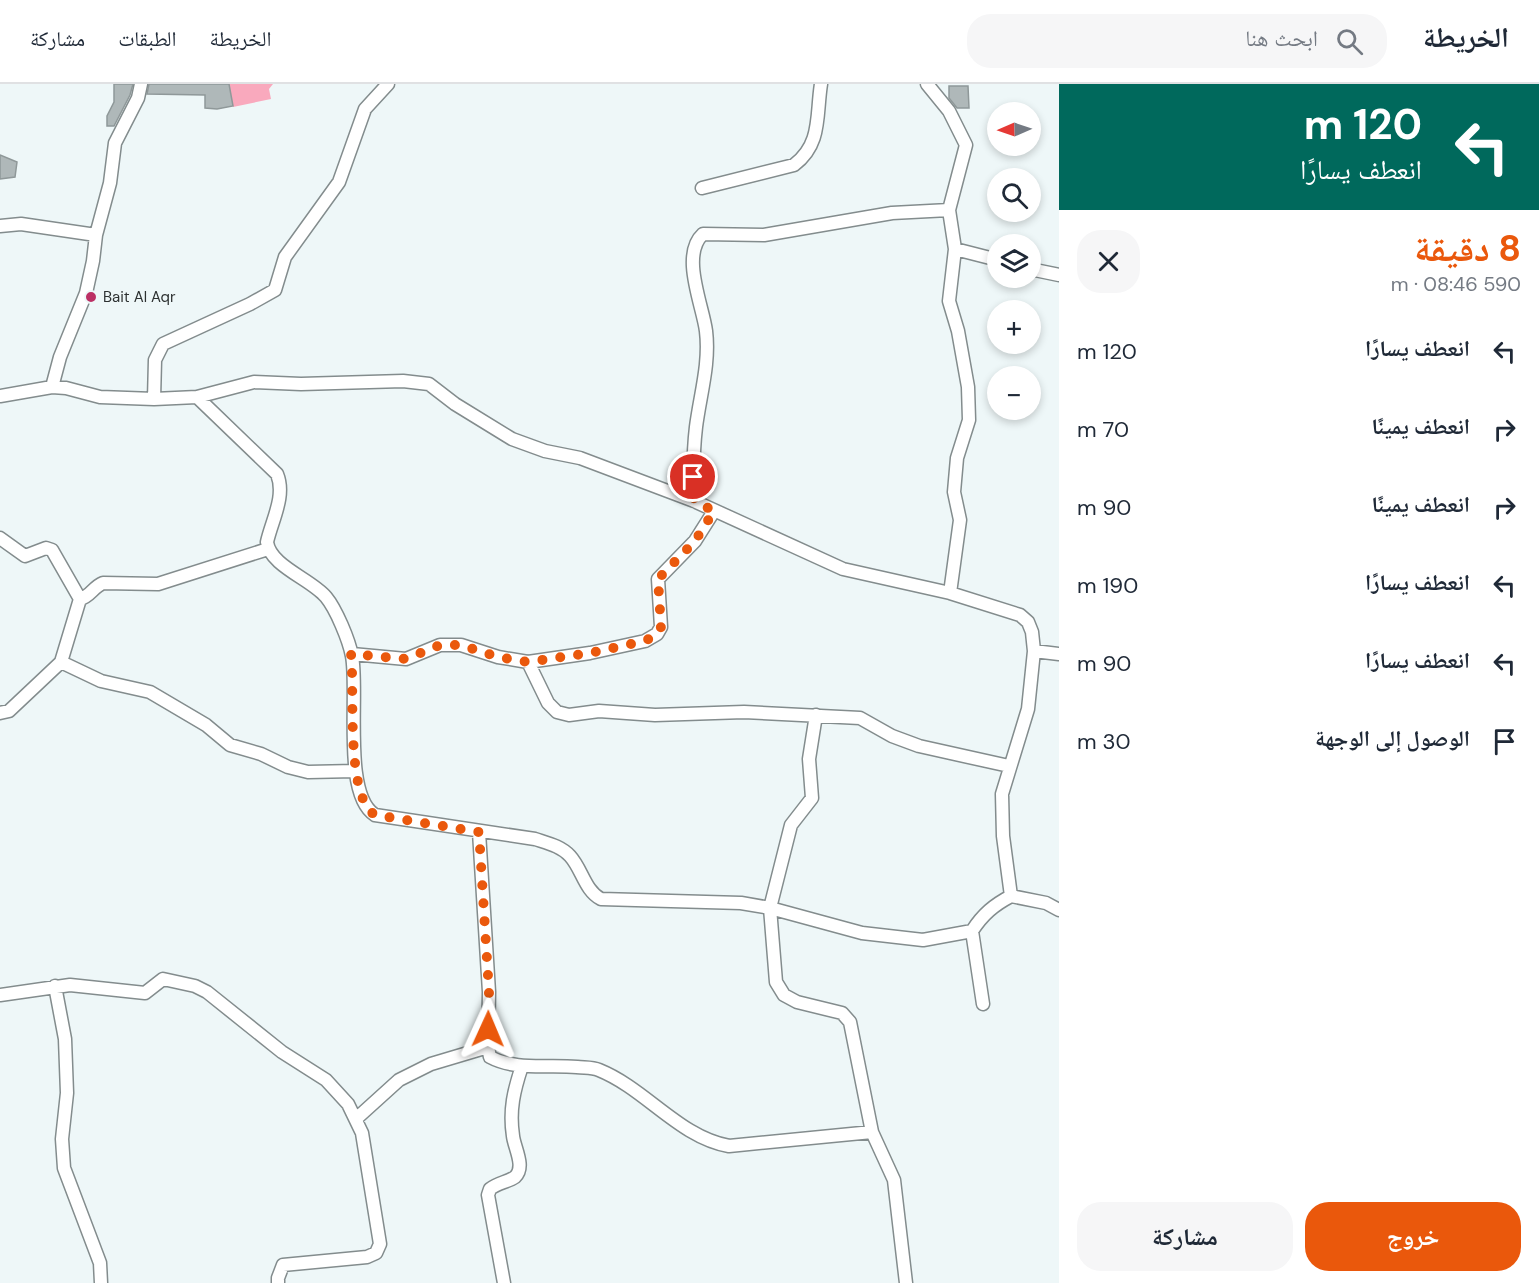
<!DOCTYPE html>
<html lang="ar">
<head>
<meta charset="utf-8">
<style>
	:root { --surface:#fff; --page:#f6f6f7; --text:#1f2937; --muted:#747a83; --line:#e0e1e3; --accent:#ea580c }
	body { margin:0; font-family:"DM Sans","Noto Naskh Arabic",sans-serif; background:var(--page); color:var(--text); direction:rtl; height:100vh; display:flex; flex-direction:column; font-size:22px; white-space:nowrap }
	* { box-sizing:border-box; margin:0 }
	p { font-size:20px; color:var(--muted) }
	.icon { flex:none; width:33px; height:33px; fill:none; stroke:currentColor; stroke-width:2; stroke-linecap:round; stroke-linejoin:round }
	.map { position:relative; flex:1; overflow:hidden; direction:ltr }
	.side { display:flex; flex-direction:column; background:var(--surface); width:480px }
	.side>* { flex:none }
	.guide { background:#00695c; color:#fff; overflow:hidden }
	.needle { width:39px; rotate:268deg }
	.buttons { position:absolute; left:987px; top:18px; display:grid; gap:12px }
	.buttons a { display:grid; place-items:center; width:54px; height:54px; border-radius:50%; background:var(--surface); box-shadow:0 3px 9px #0003; font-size:30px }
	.pin { position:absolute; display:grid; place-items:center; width:51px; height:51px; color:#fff; margin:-26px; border:3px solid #fff; border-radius:50%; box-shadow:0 2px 6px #0007 }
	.me { position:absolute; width:66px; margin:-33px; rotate:1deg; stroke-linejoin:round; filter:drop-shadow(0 0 4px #0008) }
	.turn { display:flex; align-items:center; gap:21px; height:126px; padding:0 18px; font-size:27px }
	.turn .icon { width:78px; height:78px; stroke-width:2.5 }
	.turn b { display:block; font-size:42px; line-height:51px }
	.round { display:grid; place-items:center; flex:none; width:63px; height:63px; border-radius:24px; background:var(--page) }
	.headline { display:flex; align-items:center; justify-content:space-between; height:102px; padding:0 18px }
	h1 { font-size:36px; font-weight:700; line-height:45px; color:var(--accent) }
	.primary-button { display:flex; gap:12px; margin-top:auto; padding:12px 18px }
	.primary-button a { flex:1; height:69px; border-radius:24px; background:var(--accent); color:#fff; font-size:24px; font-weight:700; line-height:69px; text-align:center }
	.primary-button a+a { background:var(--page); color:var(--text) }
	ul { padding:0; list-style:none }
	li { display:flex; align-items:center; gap:18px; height:78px; padding:0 18px }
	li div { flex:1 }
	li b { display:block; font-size:22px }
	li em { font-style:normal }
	header { display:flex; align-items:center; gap:36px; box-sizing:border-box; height:84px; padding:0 30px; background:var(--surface); border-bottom:2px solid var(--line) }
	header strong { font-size:28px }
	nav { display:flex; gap:33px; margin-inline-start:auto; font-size:21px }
	.search { width:420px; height:54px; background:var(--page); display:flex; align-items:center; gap:15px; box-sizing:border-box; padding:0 21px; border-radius:24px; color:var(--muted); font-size:22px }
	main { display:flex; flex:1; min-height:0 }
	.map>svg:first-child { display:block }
	.green { fill:#f9a9bd }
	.building { fill:#afb8b9; stroke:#8f9899; stroke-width:1.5 }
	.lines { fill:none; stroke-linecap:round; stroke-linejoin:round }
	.minor-casing { stroke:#838c8d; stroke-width:15 }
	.minor { stroke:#fff; stroke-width:12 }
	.route { stroke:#ea580c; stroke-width:10; stroke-dasharray:0 18 }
	.poi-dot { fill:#bb2f64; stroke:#eef7f8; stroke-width:2 }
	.labels { text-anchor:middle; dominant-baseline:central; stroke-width:4.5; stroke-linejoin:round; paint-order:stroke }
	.poi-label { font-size:15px; fill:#2d3131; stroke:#eef7f8; text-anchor:start }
</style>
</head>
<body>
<header>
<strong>الخريطة</strong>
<div class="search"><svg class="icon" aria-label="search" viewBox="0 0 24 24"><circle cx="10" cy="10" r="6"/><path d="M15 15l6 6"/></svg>ابحث هنا</div>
<nav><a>الخريطة</a><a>الطبقات</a><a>مشاركة</a></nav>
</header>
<main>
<section class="side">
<div class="guide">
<div class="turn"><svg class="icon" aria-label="left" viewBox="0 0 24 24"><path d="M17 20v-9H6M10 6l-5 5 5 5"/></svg><div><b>120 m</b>انعطف يسارًا</div></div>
</div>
<div class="headline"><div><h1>8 دقيقة</h1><p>590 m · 08:46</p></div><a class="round"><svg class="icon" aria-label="close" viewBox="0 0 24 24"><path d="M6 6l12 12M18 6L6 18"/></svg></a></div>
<ul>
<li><svg class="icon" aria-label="left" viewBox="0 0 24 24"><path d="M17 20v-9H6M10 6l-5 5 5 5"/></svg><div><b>انعطف يسارًا</b></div><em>120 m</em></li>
<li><svg class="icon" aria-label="right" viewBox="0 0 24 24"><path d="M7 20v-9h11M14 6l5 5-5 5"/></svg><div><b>انعطف يمينًا</b></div><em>70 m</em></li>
<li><svg class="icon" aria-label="right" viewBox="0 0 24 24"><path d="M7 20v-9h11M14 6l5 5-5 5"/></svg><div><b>انعطف يمينًا</b></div><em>90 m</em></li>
<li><svg class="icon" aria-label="left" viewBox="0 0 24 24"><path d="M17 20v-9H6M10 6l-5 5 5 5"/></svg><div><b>انعطف يسارًا</b></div><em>190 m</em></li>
<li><svg class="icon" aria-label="left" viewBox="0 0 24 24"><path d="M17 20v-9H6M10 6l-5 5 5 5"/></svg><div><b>انعطف يسارًا</b></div><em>90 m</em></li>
<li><svg class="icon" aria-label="arrive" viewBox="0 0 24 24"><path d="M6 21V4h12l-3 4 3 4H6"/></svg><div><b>الوصول إلى الوجهة</b></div><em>30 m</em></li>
</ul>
<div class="primary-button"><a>خروج</a><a>مشاركة</a></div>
</section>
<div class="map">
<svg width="1059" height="1199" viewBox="0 0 1059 1199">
	<rect width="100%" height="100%" fill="#eef7f8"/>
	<path class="green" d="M229 0H273L269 5 271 15 233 23Z"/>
	<path class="building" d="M114 0H133L130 11 114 42H107V32L114 18Z
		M149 0H229L233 22 217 25 205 24V11L147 10Z
		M949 2H968L969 24H957L949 14Z
		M0 71 17 78 15 93 0 95Z"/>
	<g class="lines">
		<defs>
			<path id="minor" d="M927 0 949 27 966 61 949 126 955 165 949 217 958 247 968 303 969 336 957 374 954 408 960 436 950 509
				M702 104 794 81C822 60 816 31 821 0
				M0 142 21 140 96 151
				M955 165 998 176
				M1030 185 1059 191
				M52 303 60 273 86 209 93 177 96 151 110 99 115 59 138 14 141 0
				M0 312 52 303 66 304 100 313 154 315 197 313 254 298 301 300 403 297 429 300 455 320 512 355 545 367 580 374 694 417 843 485 950 509 1020 531 1028 538 1032 548 1034 567 1028 625 1002 710 1003 752 1011 812 1046 819 1059 826
				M197 313 277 390C286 412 272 436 267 458 270 482 311 495 326 513 336 525 349 556 352 572 359 608 342 711 375 731L535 755C547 759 561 762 570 772 582 785 585 807 601 815L741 819 770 824 776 898 784 911 797 918 842 929 850 938 872 1048 894 1096 906 1199
				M154 315 155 276 163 260 250 220 275 206 285 173 339 98 365 25 388 0
				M694 417C693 392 693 368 696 343 700 311 710 280 706 247 703 222 680 171 703 150L764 151 892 129 949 126
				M0 454 25 472 46 464 52 466 80 515 61 578 9 627 0 629
				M80 515C90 513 93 503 103 499L158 500 268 465
				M1034 567 1059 570
				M352 570 406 575 440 561H461L498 573 528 578 590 569 645 557 657 550 661 543 658 495 695 457 714 427
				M61 578 101 597 150 608 206 641 230 661 261 670 288 683 308 688 355 687
				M528 578 548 619 557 628 569 631 599 627 655 631 744 628 860 634 892 652 919 662 1009 682
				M816 631 809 675 812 714 791 741 770 824 862 849 923 856 972 847C983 830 994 821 1011 812
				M479 748 489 908 488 963 490 973C516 987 548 980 577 983 584 984 592 983 599 986 646 1005 679 1053 729 1062L872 1048
				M972 847 983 920
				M55 902 65 955 67 1009 62 1055 64 1084 100 1179 101 1199
				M0 911 70 901 145 909 163 895 195 902 207 908 282 968 326 996 348 1020 362 1049 380 1160 376 1169 367 1173 283 1181 278 1194V1199
				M357 1034 399 996 431 980 488 963
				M504 1199 488 1111 490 1105C497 1099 508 1098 515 1093 526 1083 514 1063 513 1052 509 1026 514 1006 522 982"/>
		</defs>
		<use href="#minor" class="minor-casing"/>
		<use href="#minor" class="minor"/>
	</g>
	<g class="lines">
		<path class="route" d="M488 945 489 908 479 748 375 731C345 713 355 605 351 570L406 575 440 561H461L498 573 528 578 590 569 645 557 657 550 661 543 658 495 695 457 714 427 694 417 693 393"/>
	</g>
	<circle class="poi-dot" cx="91" cy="213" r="6"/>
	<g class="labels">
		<g class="poi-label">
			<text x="103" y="213">Bait Al Aqr</text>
		</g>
	</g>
</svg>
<div class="buttons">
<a><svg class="needle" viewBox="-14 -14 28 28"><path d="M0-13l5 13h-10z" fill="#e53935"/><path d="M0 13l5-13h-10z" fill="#747a83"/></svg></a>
<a><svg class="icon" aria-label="search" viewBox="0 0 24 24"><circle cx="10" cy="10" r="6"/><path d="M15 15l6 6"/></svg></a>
<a><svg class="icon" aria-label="layers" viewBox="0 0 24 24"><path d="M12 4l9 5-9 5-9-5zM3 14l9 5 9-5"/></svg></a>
<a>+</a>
<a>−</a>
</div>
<div class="pin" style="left:693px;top:393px;background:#d93025"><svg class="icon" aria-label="arrive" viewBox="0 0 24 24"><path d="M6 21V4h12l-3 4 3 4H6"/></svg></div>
<svg class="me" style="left:488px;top:945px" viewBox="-20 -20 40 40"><path d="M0-17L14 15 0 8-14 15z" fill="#ea580c" stroke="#fff" stroke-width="4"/></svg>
</div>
</main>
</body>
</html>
